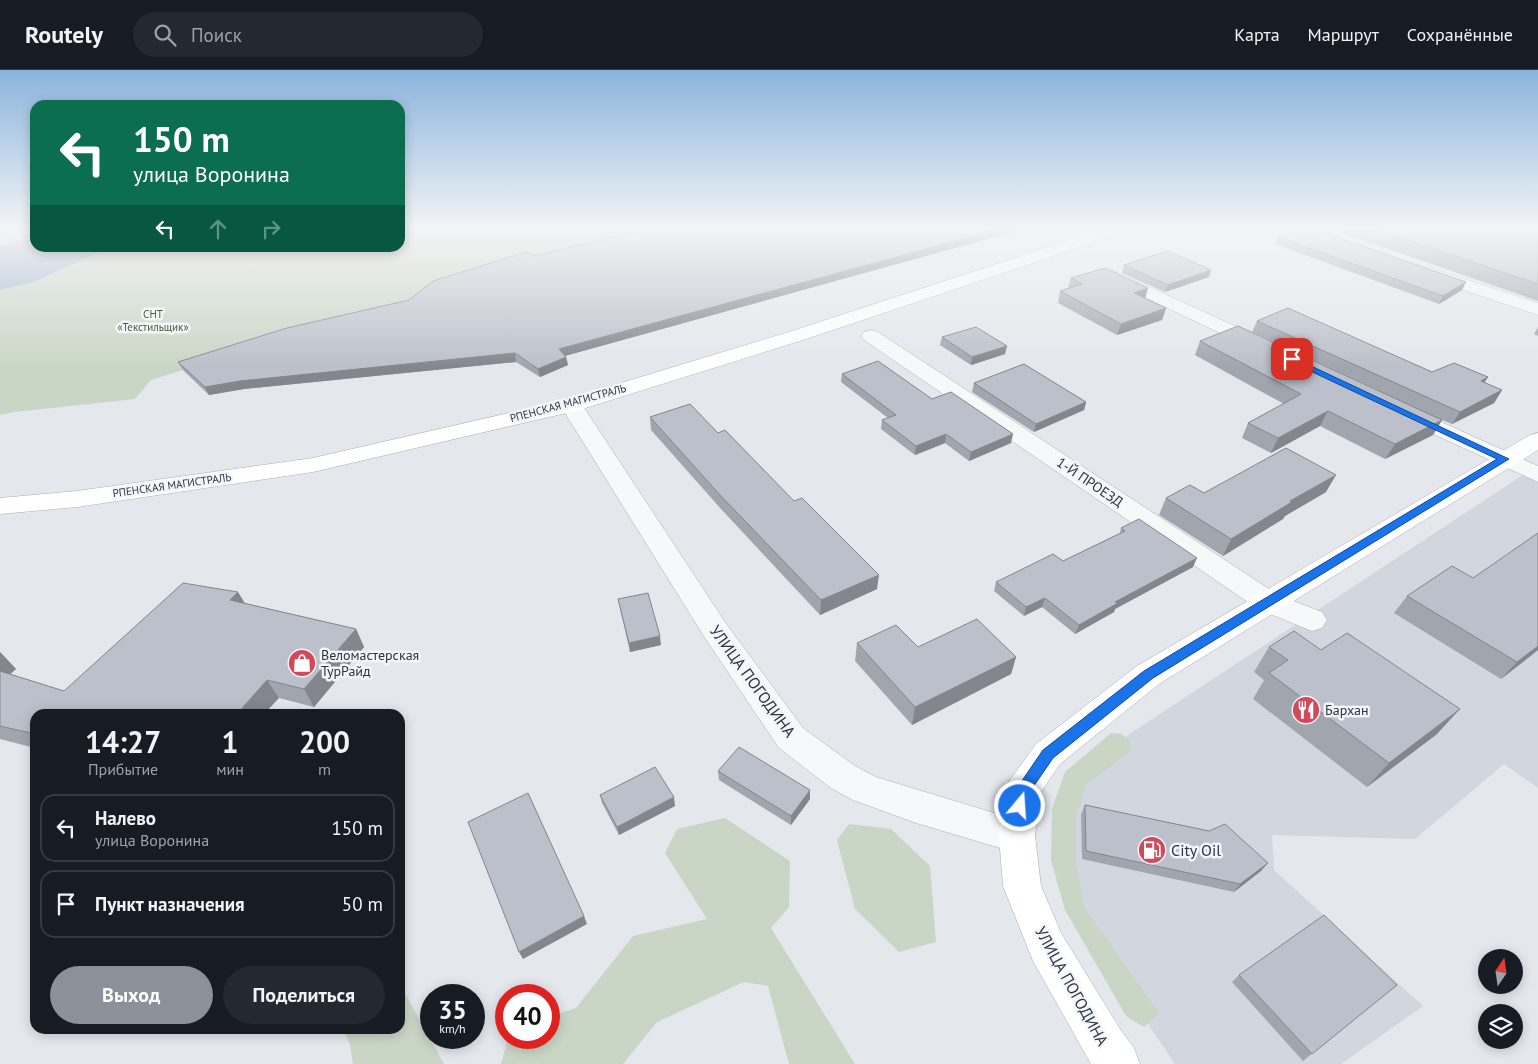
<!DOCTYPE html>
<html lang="ru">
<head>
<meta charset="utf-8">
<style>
	:root { --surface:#171b24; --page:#242831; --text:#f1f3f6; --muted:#9ea1a6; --line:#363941; --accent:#8c9099 }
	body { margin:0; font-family:"PT Sans",sans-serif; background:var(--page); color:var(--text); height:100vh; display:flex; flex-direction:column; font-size:19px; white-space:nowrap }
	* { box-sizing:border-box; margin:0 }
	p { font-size:16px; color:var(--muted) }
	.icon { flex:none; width:28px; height:28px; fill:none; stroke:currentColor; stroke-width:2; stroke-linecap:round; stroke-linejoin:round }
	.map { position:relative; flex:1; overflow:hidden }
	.drawer { position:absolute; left:30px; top:639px; width:375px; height:325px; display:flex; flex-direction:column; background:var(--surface); border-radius:15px; box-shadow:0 2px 12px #0003 }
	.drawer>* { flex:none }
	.guide { position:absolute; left:30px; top:30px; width:375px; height:152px; border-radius:15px; box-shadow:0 2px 12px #0003; background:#0b6e4f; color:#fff; overflow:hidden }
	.needle { width:32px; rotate:13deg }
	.fabs { position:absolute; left:1478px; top:879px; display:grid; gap:10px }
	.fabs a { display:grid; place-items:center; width:45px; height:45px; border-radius:50%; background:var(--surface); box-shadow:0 2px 12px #0003; font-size:25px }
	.speed { position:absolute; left:420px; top:914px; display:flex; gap:10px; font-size:25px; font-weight:700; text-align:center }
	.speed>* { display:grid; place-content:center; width:65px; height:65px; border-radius:50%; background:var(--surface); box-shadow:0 2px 12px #0003; line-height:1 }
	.speed small { font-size:12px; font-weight:400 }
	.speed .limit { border:8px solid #d22; background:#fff; color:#111 }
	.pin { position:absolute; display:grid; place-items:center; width:42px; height:42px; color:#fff; margin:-21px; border-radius:10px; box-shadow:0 2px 8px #0006 }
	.me { position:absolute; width:55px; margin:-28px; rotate:18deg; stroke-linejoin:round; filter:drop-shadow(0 0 4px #0008) }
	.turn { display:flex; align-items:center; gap:18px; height:105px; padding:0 20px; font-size:22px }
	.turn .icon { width:65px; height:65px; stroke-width:2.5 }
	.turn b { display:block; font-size:35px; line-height:42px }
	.lanes { display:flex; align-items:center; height:48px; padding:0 20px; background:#0003; justify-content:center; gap:25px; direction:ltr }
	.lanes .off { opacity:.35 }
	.eta { display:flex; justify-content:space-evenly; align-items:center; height:85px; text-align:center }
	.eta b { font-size:30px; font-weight:600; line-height:35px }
	.primary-button { display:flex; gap:10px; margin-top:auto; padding:10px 20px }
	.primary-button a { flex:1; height:58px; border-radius:30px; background:var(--accent); color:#fff; font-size:20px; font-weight:600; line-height:58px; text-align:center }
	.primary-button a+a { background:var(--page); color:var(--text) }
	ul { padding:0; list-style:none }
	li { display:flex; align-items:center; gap:15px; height:68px; margin:0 10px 8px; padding:0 10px; border:2px solid var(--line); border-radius:15px }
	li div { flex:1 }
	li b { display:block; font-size:19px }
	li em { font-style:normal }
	header { display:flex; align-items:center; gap:30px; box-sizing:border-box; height:70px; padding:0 25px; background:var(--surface); border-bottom:1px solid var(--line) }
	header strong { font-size:24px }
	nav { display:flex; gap:28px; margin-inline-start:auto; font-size:18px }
	.search { width:350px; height:45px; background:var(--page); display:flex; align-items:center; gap:12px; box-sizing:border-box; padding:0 18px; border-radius:28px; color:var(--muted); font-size:19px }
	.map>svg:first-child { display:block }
	.built { fill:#d2d6de }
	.green { fill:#c9d6c5 }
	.water { fill:#9fb4cc }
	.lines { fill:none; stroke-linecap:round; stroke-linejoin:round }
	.street-casing { stroke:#a9aeb7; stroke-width:1 }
	.secondary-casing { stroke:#a9aeb7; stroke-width:1 }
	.street { fill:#f7f8fa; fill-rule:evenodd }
	.secondary { fill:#fff; fill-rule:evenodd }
	.wall { fill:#a1a5ae }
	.shaded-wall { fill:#83868d }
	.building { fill:#bbc0ca; stroke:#83868d }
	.route { fill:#1a73e8; stroke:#114b97 }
	.labels { text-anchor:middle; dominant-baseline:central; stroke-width:5; stroke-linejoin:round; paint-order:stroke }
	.far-park-label { font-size:11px; fill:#3f6138; stroke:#f4f6f9 }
	.far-street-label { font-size:11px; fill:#2b3445; stroke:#f4f6f9 }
	.street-label { font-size:14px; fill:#2b3445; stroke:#f4f6f9 }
	.poi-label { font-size:14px; fill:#2b3445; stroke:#f4f6f9; text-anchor:start }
	.near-street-label { font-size:16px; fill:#2b3445; stroke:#f4f6f9 }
	.near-poi-label { font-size:16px; fill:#2b3445; stroke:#f4f6f9; text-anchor:start }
</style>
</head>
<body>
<header>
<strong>Routely</strong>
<div class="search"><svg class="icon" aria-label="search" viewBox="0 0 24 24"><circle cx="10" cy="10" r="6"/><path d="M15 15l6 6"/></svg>Поиск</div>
<nav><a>Карта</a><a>Маршрут</a><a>Сохранённые</a></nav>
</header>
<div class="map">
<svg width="1538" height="994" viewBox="0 0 1538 994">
	<rect width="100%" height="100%" fill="#e4e7ec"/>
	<path class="built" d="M1538 395V718L1504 694 1415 769 1272 765 1274 800 1423 936 1341 994H1175L1071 840 1073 708 1131 663Z"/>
	<path class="green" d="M29 159H35V167L12 173 4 167Z
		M400 159H680L411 237 290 266 151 310 135 329 14 342 0 345V220L32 213 108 178H400Z
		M1111 663 1121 664 1129 670 1132 680 1086 715 1076 745V793L1084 837 1159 943 1144 957 1126 946 1065 840 1051 790 1052 739 1065 702Z
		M725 748 790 791 789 837 771 858 855 994H789L768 916 744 912 657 952 623 994H501L508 968H549V947L576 938 633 866 707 849 665 783 677 759Z
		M849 754 891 759 930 796 936 872 899 882 855 839 837 770Z
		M400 914 444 994H353L350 975 343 959H400Z"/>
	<path class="water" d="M35 167V178H108L32 213 0 220V176Z"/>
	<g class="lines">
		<defs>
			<path id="street" d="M1431 198 1538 233V245L1425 207 1422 203 1425 199Z
				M1114 201 1270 272 1273 276 1270 280H1256L1108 210 1105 206 1108 202Z
				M871 260 878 262 1278 525 1322 542 1327 550 1322 558 1312 561 1258 539 864 270 861 266 864 262Z
				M571 328 579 330 725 552 803 658 855 696 876 707 1030 754 1035 766 1030 778 1017 783 916 753 853 730 831 718 779 678 705 568 560 335 563 330Z
				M1404 335 1538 396V412L1396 347 1393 342 1396 337Z"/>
			<path id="secondary" d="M1103 159H1127L1125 162 806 269 579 340 313 402 77 437 0 444V428L77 421 313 388 565 330 792 261Z
				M1538 363V380L1159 614 1060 694 1039 725 1035 766 1041 816 1061 863 1120 959 1134 978 1140 994H1091L1033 891 1003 816 999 766 1004 721 1010 710 1036 674 1137 596 1530 365Z"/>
		</defs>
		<use href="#street" class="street-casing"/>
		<use href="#secondary" class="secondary-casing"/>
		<use href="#street" class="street"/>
		<use href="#secondary" class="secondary"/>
	</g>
	<path class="wall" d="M1023 159 565 286 566 287 568 295 540 307 516 292 244 319 209 325 183 300 178 292 409 230 533 186Z
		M1331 159H1538V231Z
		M1278 167 1462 220 1439 234 1275 174Z
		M1124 195 1209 207 1165 222 1122 203Z
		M1071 208 1166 238 1162 250 1117 265 1058 233 1060 221 1068 218Z
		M1257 251 1432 302 1488 307 1484 313 1502 320 1494 333 1452 354 1442 350 1433 365 1385 389 1320 356 1271 383 1242 368 1248 353 1284 334 1195 285 1200 271 1378 320 1252 262Z
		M1538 257V266L1534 264Z
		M942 267 1005 284 971 295 940 275Z
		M842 304 932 329 1011 373 969 391 945 373 915 385 881 359 882 350 888 348 841 312Z
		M974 313 1086 332 1084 340 1034 362 972 322Z
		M650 347 718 363 877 519 820 545 721 439 651 360Z
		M1326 422 1285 446 1283 449 1223 486 1159 445 1166 428 1204 423Z
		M1121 458 1193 497 1115 539 1114 542 1075 564 1042 537 1024 546 994 521 996 512 1063 491 1120 463Z
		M1407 526 1538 580 1501 609 1394 543Z
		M618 529 661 575 630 582Z
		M244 533 356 559 364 577 314 637 279 628 35 644V678L0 669V582L16 599 10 604 64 621Z
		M857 573 918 577 1016 587 1011 604 912 655 855 591Z
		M1269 577 1437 664 1367 717 1253 629 1264 610 1254 602Z
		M718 701 810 720V729L791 755 719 710Z
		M600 725 675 736 619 765 602 733Z
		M1085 735 1209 761 1261 801 1234 822 1082 789 1081 744Z
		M1239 905 1397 915 1303 991 1232 912Z"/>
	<path class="shaded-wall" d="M999 159H1023L561 287 559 279Z
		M1211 200 1209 207 1165 222 1168 215Z
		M1466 212 1462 220 1439 234 1443 226Z
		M1148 218 1145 229 1134 223Z
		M1166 238 1162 250 1117 265 1121 254Z
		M1007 276 1005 284 971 295 972 287Z
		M515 283 516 292 244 319 209 325 205 317 240 311Z
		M566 287 568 295 540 307 538 299Z
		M1488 307 1480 319 1481 311Z
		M1502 320 1494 333 1452 354 1460 342Z
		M1086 332 1084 340 1034 362 1036 354Z
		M1328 341 1320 356 1271 383 1278 368Z
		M1442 350 1433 365 1385 389 1395 374Z
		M946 364 945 373 915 385 916 376Z
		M1013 364 1011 373 969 391 971 382Z
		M1336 405 1326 422 1285 446 1283 449 1223 486 1231 469 1290 431Z
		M1197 488 1193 497 1115 539 1114 542 1075 564 1079 555 1115 532Z
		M879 505 877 519 820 545 821 530Z
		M238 522 249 540 230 530Z
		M1045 528 1042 537 1024 546 1026 537Z
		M356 559 364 577 314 637 304 619Z
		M660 566 661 575 630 582 629 573Z
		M1538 576V580L1501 609 1517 592Z
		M0 582 16 599 0 613Z
		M1016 587 1011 604 912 655 915 637Z
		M267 610 279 628 264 644H237Z
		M1460 639 1437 664 1367 717 1389 693Z
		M810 720V729L791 755V746Z
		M674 727 675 736 619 765 617 757Z
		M1268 793 1261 801 1234 822 1240 814Z
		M584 846 587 854 523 889 519 882Z"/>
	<path class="building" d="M649 159H999L559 279 566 287 538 299 515 283 240 311 205 317 178 292 287 258 409 230 433 211 526 182 533 186Z
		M1303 159H1313L1466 212 1443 226 1278 167Z
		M1375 159H1538V214Z
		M1168 181 1211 200 1168 215 1124 195Z
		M1105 198 1148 218 1134 223 1166 238 1121 254 1060 221 1082 214 1071 208Z
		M1288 238 1432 302 1454 293 1488 307 1481 311 1502 320 1460 342 1257 251Z
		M1238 256 1442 350 1395 374 1328 341 1278 368 1248 353 1301 324 1200 271Z
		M976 257 1007 276 972 287 942 267Z
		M878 291 932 329 951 322 1013 364 971 382 946 364 916 376 882 350 896 345 842 304Z
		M1024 294 1086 332 1036 354 974 313Z
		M690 334 718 363 725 360 794 431 802 428 879 505 821 530 720 425 650 347Z
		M1286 378 1336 405 1290 431 1292 432 1231 469 1166 428 1190 415 1204 423Z
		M1139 449 1197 488 1115 532 1118 533 1079 555 1045 528 1026 537 996 512 1053 484 1063 491 1125 461 1121 458Z
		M1538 463V576L1517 592 1407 526 1452 496 1473 508Z
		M183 513 238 522 230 530 356 559 304 619 267 610 237 644H35V664L0 656V601L64 621Z
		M648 523 660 566 629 573 618 529Z
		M977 549 1016 587 915 637 857 573 896 555 918 577Z
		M1294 561 1321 580 1347 563 1460 639 1389 693 1269 603 1288 590 1269 577Z
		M739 677 810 720 791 746 718 701Z
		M655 697 674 727 617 757 600 725Z
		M528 723 584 846 519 882 468 752Z
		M1085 735 1209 761 1225 754 1268 793 1240 814 1086 781Z
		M1324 845 1397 915 1312 984 1239 905Z"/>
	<linearGradient id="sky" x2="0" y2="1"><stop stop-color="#8bb4dd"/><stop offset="0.53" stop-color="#f3f4f6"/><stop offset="1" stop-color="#f3f4f6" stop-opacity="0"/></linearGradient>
	<rect width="1538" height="298" fill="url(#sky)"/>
	<path class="route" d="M1289 288H1294L1509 389 1153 608 1053 688 1029 723 1025 741 1020 742 1015 741 1013 736 1015 721 1043 680 1144 601 1497 389 1289 291Z"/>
	<defs>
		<symbol id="shop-disc" viewBox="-11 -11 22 22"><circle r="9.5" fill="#d1495b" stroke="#f4f6f9"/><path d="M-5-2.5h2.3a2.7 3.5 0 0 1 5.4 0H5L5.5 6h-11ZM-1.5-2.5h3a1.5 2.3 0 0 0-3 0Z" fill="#fff"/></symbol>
		<symbol id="restaurant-disc" viewBox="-11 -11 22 22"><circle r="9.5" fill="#d1495b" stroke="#f4f6f9"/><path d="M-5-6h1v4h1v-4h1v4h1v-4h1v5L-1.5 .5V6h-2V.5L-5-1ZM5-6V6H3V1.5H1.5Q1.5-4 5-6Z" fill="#fff"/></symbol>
		<symbol id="fuel-disc" viewBox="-11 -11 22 22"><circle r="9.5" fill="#d1495b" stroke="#f4f6f9"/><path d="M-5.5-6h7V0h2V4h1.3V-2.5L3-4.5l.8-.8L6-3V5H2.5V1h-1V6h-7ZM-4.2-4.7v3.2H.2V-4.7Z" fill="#fff"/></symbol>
	</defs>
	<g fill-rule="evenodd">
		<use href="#shop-disc" x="286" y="577" width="32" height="32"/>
		<use href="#restaurant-disc" x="1290" y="624" width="32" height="32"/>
		<use href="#fuel-disc" x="1136" y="764" width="32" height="32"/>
	</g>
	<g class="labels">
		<g class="far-park-label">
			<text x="153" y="244">СНТ<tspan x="153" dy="13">«Текстильщик»</tspan></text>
		</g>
		<g class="far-street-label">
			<text transform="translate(568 333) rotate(-15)">РПЕНСКАЯ МАГИСТРАЛЬ</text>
			<text transform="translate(172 415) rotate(-8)">РПЕНСКАЯ МАГИСТРАЛЬ</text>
		</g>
		<g class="street-label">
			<text transform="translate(1090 412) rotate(34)">1-Й ПРОЕЗД</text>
		</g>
		<g class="poi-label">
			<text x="321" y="585">Веломастерская<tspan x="321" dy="16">ТурРайд</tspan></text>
			<text x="1325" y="640">Бархан</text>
		</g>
		<g class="near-street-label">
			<text transform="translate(753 611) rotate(54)">УЛИЦА ПОГОДИНА</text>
			<text transform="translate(1072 916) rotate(61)">УЛИЦА ПОГОДИНА</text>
		</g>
		<g class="near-poi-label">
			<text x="1171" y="780">City Oil</text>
		</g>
	</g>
</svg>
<div class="fabs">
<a><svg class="needle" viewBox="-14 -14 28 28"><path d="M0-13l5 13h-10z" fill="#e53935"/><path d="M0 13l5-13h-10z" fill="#9ea1a6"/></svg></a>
<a><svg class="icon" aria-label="layers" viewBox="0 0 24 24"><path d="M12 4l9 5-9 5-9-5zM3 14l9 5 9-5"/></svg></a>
</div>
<div class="speed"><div>35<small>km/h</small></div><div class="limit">40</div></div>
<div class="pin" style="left:1292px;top:289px;background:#d93025"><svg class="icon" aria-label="arrive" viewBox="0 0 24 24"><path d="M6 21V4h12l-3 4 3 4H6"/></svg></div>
<svg class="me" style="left:1020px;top:736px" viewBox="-20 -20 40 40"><circle r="17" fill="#1a73e8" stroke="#fff" stroke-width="3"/><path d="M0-11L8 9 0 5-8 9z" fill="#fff"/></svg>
<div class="guide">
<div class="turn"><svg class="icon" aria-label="left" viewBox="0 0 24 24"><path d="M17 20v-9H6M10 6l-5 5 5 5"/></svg><div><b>150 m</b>улица Воронина</div></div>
<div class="lanes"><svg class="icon" aria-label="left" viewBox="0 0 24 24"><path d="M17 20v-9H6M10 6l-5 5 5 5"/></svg><svg class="icon off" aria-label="ahead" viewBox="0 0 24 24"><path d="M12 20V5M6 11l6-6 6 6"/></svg><svg class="icon off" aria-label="right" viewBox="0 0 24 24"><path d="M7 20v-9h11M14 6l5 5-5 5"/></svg></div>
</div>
<section class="drawer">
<div class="eta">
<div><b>14:27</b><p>Прибытие</p></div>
<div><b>1</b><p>мин</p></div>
<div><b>200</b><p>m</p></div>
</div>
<ul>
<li><svg class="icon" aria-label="left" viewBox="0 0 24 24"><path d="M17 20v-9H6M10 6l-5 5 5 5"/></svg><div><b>Налево</b><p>улица Воронина</p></div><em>150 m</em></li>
<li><svg class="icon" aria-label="arrive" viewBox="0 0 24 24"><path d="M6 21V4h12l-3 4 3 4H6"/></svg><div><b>Пункт назначения</b></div><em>50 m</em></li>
</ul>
<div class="primary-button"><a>Выход</a><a>Поделиться</a></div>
</section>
</div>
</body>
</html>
